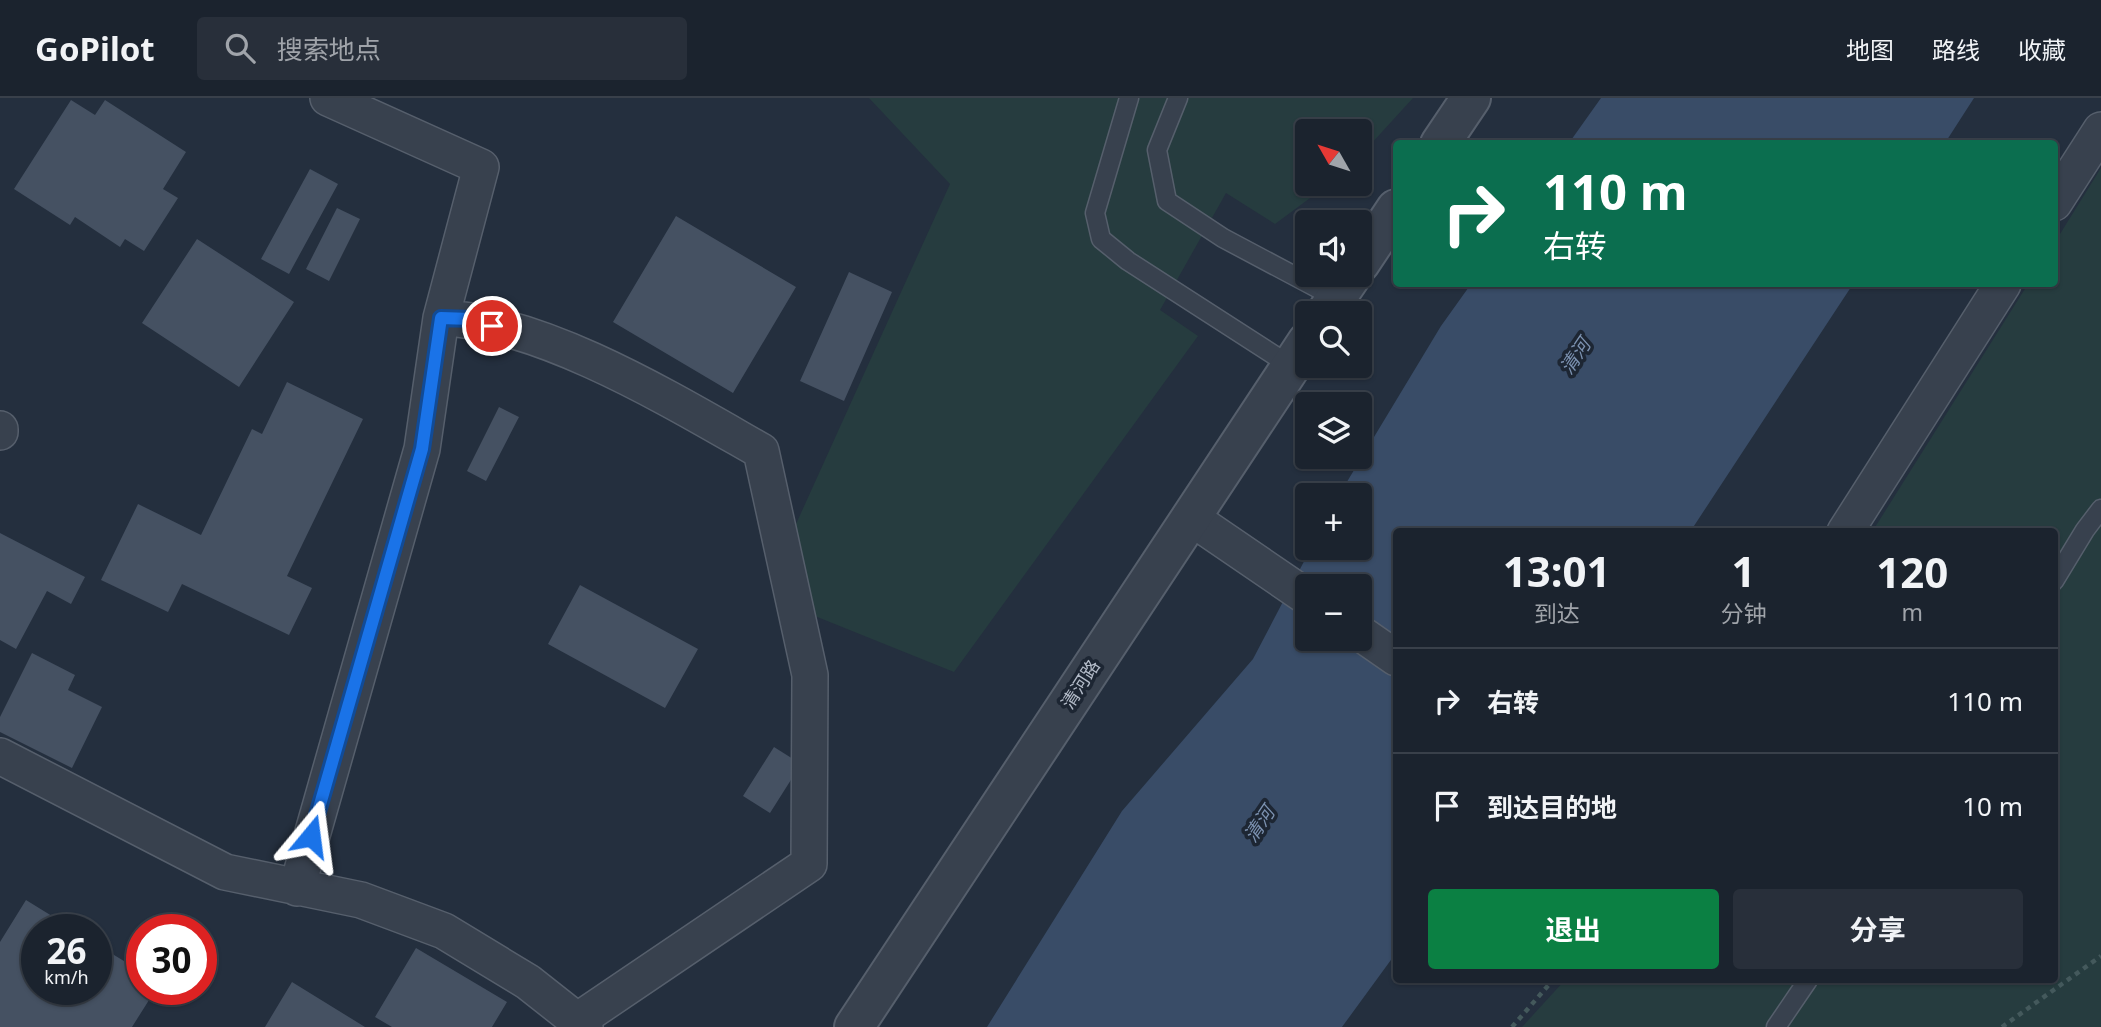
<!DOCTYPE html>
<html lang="zh">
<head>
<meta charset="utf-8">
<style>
	:root { --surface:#1b232e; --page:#282f3a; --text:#f1f3f6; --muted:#a0a4aa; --line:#39404a; --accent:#0b8043 }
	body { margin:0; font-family:"Noto Sans","Noto Sans SC",sans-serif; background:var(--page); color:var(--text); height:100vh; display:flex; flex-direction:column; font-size:26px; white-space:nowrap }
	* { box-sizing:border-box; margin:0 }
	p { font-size:23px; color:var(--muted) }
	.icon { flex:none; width:38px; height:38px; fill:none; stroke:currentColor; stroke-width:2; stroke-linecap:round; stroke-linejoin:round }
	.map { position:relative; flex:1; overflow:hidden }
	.side { position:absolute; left:1393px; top:430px; width:665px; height:455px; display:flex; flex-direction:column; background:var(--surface); border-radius:7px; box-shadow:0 2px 5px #0004,0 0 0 2px var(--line) }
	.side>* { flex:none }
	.hud { position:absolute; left:1393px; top:42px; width:665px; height:147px; border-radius:7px; box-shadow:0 2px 5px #0004,0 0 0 2px var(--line); background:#0b6e4f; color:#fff; overflow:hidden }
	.needle { width:46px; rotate:309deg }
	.buttons { position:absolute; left:1295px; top:21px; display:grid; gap:14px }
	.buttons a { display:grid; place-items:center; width:77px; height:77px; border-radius:7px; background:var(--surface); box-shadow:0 2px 5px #0004,0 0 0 2px var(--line); font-size:35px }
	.speed { position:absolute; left:21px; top:816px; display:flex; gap:14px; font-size:35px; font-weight:700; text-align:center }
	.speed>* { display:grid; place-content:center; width:91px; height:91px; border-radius:50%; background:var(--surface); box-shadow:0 2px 5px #0004,0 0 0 2px var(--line); line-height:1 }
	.speed small { font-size:18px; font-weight:400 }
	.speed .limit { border:10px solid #d22; background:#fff; color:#111 }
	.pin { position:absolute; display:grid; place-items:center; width:60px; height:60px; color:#fff; margin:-30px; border:4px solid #fff; border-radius:50%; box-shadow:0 2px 7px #0007 }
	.me { position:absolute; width:77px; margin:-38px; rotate:16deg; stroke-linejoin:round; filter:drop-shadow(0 0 5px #0008) }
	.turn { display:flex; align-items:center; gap:24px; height:147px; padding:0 35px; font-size:32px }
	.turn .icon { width:91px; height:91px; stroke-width:2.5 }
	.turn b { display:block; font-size:49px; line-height:60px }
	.eta { display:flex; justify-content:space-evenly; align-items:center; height:119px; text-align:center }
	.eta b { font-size:42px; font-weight:700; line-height:49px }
	.primary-button { display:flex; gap:14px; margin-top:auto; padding:14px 35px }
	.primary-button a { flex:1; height:80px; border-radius:7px; background:var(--accent); color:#fff; font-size:28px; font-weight:700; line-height:80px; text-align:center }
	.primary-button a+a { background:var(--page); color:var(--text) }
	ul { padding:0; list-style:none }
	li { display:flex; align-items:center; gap:21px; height:105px; padding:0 35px; border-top:2px solid var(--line) }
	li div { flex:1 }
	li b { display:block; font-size:26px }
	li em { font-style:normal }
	header { display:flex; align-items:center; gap:42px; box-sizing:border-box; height:98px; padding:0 35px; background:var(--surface); border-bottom:2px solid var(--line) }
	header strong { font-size:33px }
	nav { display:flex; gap:38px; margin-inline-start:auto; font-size:24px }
	.search { width:490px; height:63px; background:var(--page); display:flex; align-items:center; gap:18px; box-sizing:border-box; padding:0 24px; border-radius:7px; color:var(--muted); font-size:26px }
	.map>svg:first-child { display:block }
	.green { fill:#263c3f }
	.water { fill:#394c67; fill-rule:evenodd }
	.building { fill:#455162 }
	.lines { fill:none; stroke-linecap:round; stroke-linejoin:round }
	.service-casing { stroke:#565f6c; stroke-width:21 }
	.minor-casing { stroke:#565f6c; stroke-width:38 }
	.tertiary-casing { stroke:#565f6c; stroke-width:42 }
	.path { stroke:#44595c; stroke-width:4.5; stroke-dasharray:5 5; stroke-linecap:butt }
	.service { stroke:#38414e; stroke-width:18 }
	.minor { stroke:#38414e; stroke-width:35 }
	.tertiary { stroke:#38414e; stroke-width:38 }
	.route-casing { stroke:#114b97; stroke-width:18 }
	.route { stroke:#1a73e8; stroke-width:12 }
	.labels { text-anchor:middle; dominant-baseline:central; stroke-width:7; stroke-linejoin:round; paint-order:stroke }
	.street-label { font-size:18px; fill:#b4bcc9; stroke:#1d2633 }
	.water-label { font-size:19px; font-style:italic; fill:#7c92b1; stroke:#1d2633 }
</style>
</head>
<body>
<header>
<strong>GoPilot</strong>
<div class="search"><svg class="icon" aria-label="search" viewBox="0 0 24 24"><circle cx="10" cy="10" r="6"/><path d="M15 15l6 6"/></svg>搜索地点</div>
<nav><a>地图</a><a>路线</a><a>收藏</a></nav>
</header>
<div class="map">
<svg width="2101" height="929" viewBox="0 0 2101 929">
	<rect width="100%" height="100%" fill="#242f3e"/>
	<path class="green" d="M869 0H1413L1360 58V33H1307V86H1329L1275 126 1226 95 1160 212 1198 238 954 574 790 508 777 468 950 86Z
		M2101 70V929H1522L1565 882H2054V434H1872L2028 186H2054L2055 144Z"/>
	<path class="water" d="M1601 0H1974L1945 45H1569Z
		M1471 186H1853L1690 434H1396V855L1342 929H987L1122 713 1253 561 1311 450H1360V397H1339L1441 228ZM1307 488H1360V541H1307Z"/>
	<path class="building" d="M71 2 95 17 105 2 186 54 163 91 178 100 144 153 125 141 120 149 75 119 70 127 14 91Z
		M310 71 338 86 289 176 261 161Z
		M337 110 360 121 329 183 306 171Z
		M676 118 796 189 733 295 613 224Z
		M197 141 294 204 239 289 142 225Z
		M849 174 892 194 844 303 800 283Z
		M287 284 363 321 287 478 312 490 289 537 182 486 168 514 101 482 138 406 201 437 252 331 262 336Z
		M499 309 519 319 486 383 467 373Z
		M0 435 85 479 71 506 47 493 16 551 0 542Z
		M580 487 698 551 665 610 548 546Z
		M32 555 75 577 68 592 102 609 72 670 0 634V619Z
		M774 649 801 666 770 715 743 698Z
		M26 802 73 831H37V891H96V846L142 874V891H156L132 929H0V844Z
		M416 850 507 904 492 929H392L375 919Z
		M292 884 365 929H265Z"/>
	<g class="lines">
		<defs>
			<path id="service" d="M1129 0 1095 115 1101 141 1128 163 1291 268
				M1178 0 1157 52 1167 103 1223 140 1336 200
				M2054 483 2085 432 2101 411
				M1776 929 1808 882"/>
			<path id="minor" d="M2054 105 2101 32
				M441 220C542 223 673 303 761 353L810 577 809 766 577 923
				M0 331V334
				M1190 419 1307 499
				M1845 434 2003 186
				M1360 535 1396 560
				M0 658 225 774 361 802 444 833 528 884 585 929
				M297 790 422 351 441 220 481 69 328 0"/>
			<path id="tertiary" d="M1440 46 1471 0
				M1360 165 1396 111
				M1326 215 1352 177
				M854 929 1307 244"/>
		</defs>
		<use href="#service" class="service-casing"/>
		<use href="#minor" class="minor-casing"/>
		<use href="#tertiary" class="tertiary-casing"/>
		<path class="path" d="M1512 929 1553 882
			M2002 929 2101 858"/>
		<use href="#service" class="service"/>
		<use href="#minor" class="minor"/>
		<use href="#tertiary" class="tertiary"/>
	</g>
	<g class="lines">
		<defs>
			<path id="route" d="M311 738 422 351 441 220 471 221 492 228"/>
		</defs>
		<use href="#route" class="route-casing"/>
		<use href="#route" class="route"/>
	</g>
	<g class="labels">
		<g class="street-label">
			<text transform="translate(1080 586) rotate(-57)">清河路</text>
		</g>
		<g class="water-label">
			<text transform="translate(1575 258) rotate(-56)">清河</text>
			<text transform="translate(1259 726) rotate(-56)">清河</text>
		</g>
	</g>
</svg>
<div class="buttons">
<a><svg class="needle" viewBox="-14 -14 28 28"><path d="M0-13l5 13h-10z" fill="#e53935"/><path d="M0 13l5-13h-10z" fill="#a0a4aa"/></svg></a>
<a><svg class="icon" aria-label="sound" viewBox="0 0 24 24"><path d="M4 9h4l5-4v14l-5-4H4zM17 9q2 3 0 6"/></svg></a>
<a><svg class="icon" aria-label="search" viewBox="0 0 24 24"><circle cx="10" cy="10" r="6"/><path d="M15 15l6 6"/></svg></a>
<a><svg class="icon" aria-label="layers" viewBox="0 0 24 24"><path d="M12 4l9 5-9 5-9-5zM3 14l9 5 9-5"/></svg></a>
<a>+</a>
<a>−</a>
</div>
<div class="speed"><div>26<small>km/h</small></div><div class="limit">30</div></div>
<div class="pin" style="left:492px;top:228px;background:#d93025"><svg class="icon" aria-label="arrive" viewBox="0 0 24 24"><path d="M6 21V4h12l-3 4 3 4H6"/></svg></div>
<svg class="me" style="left:311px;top:738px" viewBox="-20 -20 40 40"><path d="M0-17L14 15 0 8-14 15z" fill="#1a73e8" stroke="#fff" stroke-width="4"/></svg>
<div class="hud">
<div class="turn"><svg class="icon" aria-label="right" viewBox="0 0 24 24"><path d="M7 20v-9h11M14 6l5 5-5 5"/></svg><div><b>110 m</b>右转</div></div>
</div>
<section class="side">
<div class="eta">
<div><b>13:01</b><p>到达</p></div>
<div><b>1</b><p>分钟</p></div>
<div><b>120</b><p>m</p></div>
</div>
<ul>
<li><svg class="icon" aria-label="right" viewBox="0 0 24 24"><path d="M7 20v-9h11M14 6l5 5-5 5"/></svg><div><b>右转</b></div><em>110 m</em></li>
<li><svg class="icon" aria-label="arrive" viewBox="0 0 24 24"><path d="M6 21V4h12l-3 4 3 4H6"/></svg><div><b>到达目的地</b></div><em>10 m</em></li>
</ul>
<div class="primary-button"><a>退出</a><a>分享</a></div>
</section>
</div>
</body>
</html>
